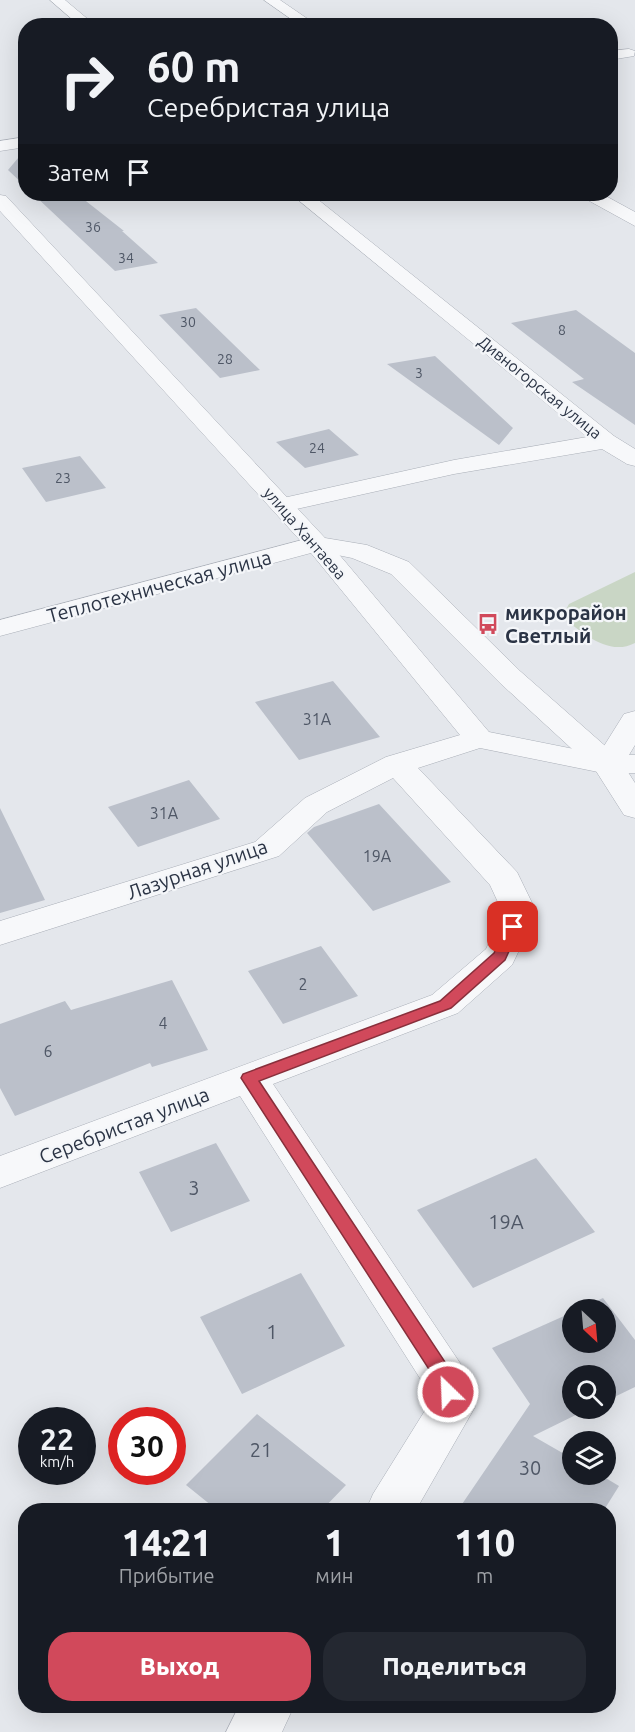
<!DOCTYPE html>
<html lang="ru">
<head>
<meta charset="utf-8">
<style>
	:root { --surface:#171b24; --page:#242831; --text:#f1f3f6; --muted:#9ea1a6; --accent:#d1495b }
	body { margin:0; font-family:Ubuntu,sans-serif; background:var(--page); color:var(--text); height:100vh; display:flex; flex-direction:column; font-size:22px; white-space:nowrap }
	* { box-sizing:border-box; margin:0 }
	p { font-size:20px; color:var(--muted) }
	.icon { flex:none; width:33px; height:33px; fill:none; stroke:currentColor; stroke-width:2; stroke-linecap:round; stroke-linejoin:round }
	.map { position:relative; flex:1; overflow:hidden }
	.panel { position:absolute; left:18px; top:1503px; width:598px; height:210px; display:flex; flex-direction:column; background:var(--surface); border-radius:24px; box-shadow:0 6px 24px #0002 }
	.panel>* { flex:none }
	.guide { position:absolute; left:18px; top:18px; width:600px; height:183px; border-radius:24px; box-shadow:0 6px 24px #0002; background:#171b24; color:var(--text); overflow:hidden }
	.needle { width:39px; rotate:154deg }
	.tools { position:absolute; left:562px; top:1299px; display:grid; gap:12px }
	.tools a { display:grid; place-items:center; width:54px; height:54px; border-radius:50%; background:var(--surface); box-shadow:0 6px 24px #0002; font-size:30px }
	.speed { position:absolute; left:18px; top:1407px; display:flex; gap:12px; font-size:30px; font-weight:700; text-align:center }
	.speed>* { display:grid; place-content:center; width:78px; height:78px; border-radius:50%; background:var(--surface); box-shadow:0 6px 24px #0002; line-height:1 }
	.speed small { font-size:15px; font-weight:400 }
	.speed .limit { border:9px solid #d22; background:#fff; color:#111 }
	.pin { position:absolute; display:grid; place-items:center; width:51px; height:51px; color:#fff; margin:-26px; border-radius:12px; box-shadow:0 3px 9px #0006 }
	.me { position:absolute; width:66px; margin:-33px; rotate:336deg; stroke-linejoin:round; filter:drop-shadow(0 0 4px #0008) }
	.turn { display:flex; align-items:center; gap:21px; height:126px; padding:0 30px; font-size:27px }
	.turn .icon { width:78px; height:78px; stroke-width:2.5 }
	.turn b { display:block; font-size:42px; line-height:51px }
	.then { display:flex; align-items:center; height:57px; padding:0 30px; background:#0003; gap:12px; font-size:22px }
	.eta { display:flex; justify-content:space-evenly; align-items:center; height:102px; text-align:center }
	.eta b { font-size:36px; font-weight:800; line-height:42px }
	.button { display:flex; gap:12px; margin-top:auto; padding:12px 30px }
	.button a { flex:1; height:69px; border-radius:24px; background:var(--accent); color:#fff; font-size:24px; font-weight:800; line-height:69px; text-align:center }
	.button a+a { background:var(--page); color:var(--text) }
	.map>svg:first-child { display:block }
	.green { fill:#c9d6c5 }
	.building { fill:#bbc0ca }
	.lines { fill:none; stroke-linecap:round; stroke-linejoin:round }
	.minor-casing { stroke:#a9aeb7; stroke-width:1 }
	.tertiary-casing { stroke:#a9aeb7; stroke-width:1 }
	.minor { fill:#f7f8fa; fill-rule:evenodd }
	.tertiary { fill:#f7f8fa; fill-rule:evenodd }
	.route { fill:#d1495b; stroke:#882f3b; stroke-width:1.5 }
	.labels { text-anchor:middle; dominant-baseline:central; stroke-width:4.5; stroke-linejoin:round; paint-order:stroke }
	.far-number-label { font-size:14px; fill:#4f5766 }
	.far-street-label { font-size:16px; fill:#2b3445; stroke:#f4f6f9 }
	.number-label { font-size:16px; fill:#4f5766 }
	.street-label { font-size:20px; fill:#2b3445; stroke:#f4f6f9 }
	.poi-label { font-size:20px; font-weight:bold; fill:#2b3445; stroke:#f4f6f9; text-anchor:start }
	.near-number-label { font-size:20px; fill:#4f5766 }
</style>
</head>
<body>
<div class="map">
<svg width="635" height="1732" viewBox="0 0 635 1732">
	<rect width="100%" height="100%" fill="#e4e7ec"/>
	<path class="green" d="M635 572V643C608 657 582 632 562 617L569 604Z"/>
	<path class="building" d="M24 151 26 153V187L8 170Z
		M33 194H77L124 231H122L158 263 115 271Z
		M196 308 260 370 220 378 159 315Z
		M576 310 635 353V425L572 382 584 379 511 323Z
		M435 356 513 428 499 445 387 364Z
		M329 429 359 455 305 468 276 442Z
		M80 456 106 488 46 502 22 468Z
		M333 681 380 737 299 760 255 702Z
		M189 780 220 819 138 847 108 807Z
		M379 804 451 882 373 911 307 833 314 827Z
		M0 808 45 900 0 913Z
		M321 946 358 996 283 1024 248 971Z
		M172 980 208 1050 152 1067 150 1063 15 1116 0 1088V1024L65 1001 71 1010Z
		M216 1143 250 1201 171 1232 139 1172Z
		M536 1158 595 1232 473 1288 417 1210Z
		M301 1273 345 1346 242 1394 200 1317Z
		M603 1298 635 1340V1387L606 1401V1376H573V1408H590L533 1436 573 1459V1474H599L619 1486 604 1510H458L530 1404 492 1348 573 1312V1342H606V1310H577Z
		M257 1414 346 1485 322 1510H217L186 1485Z"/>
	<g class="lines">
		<defs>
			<path id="minor" d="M50 0H65L96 26H80Z
				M264 0H280L318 26H301Z
				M629 49 635 51 634 56 610 60V51Z
				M26 137V147L0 151V141Z
				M291 194H311L614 436 635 449V466L627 464 602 449 454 474 283 512 274 510 271 505 274 500 454 460 587 437Z
				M581 194H602L635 212V226L584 198Z
				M317 536 326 539 489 732 599 754 624 714 635 711V745L629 755H635V773L608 774 480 748 418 768 517 872 537 913 512 965 458 1013 273 1084 460 1363 475 1407 416 1510H366L373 1494 429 1404 423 1383 240 1096 0 1188V1156L432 995 486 949 503 913 490 885 393 778 327 812 279 856 0 945V921L255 842 305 798 386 757 460 735 311 553 0 636V620Z
				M239 1706H294L282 1732H226Z"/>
			<path id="tertiary" d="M0 195 6 196 325 538 367 545 409 562 520 671 619 758 635 783V818L624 815 596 771 500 683 391 574 352 558 308 549 0 211Z"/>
		</defs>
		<use href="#minor" class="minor-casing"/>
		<use href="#tertiary" class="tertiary-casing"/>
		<use href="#minor" class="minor"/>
		<use href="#tertiary" class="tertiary"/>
	</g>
	<path class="route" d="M513 922 520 927 505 960 451 1008 259 1081 451 1371 458 1392 455 1398 448 1401 442 1398 436 1380 241 1078 243 1074 440 1001 494 953 508 924Z"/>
	<defs>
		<symbol id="bus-bare" viewBox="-9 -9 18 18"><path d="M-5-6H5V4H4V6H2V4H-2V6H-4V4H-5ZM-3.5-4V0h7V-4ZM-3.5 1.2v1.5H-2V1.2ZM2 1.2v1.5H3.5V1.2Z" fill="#d1495b" stroke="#f4f6f9" stroke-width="2.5" paint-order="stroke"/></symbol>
	</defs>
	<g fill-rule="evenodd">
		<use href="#bus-bare" x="473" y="609" width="30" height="30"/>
	</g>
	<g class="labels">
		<g class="far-number-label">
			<text x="93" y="227">36</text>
			<text x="126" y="258">34</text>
			<text x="188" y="322">30</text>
			<text x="562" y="330">8</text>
			<text x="225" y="359">28</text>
			<text x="419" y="373">3</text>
			<text x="317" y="448">24</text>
			<text x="63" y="478">23</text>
		</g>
		<g class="far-street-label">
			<text transform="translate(540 387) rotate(39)">Дивногорская улица</text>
			<text transform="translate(305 533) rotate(49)">улица Хантаева</text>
		</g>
		<g class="number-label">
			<text x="317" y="719">31А</text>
			<text x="164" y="813">31А</text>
			<text x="377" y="856">19А</text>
			<text x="303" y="984">2</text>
			<text x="163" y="1023">4</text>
			<text x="48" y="1051">6</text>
		</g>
		<g class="street-label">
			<text transform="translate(159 586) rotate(-15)">Теплотехническая улица</text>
			<text transform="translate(197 869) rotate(-19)">Лазурная улица</text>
			<text transform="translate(124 1125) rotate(-21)">Серебристая улица</text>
		</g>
		<g class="poi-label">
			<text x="505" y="612">микрорайон<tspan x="505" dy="23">Светлый</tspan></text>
		</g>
		<g class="near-number-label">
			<text x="194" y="1187">3</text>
			<text x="506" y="1221">19А</text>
			<text x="272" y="1331">1</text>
			<text x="261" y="1449">21</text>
			<text x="530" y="1467">30</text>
		</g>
	</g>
</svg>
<div class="tools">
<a><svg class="needle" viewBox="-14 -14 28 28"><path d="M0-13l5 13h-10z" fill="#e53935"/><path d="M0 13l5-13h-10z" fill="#9ea1a6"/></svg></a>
<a><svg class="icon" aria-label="search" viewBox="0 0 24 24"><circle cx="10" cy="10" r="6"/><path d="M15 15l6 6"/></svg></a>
<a><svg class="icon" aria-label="layers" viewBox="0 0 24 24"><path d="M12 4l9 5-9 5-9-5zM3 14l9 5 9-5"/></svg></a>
</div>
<div class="speed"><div>22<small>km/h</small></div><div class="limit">30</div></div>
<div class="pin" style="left:513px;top:927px;background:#d93025"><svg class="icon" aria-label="arrive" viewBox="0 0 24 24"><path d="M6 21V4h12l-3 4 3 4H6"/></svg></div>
<svg class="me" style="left:448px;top:1392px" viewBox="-20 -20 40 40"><circle r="17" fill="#d1495b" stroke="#fff" stroke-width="3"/><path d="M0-11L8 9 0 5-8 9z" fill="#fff"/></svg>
<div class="guide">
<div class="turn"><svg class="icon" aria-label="right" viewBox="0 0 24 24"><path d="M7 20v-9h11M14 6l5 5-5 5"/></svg><div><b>60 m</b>Серебристая улица</div></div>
<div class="then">Затем<svg class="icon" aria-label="arrive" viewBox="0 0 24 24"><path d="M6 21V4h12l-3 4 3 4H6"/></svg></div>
</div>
<section class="panel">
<div class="eta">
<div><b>14:21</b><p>Прибытие</p></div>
<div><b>1</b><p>мин</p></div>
<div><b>110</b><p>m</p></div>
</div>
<div class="button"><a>Выход</a><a>Поделиться</a></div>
</section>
</div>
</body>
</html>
